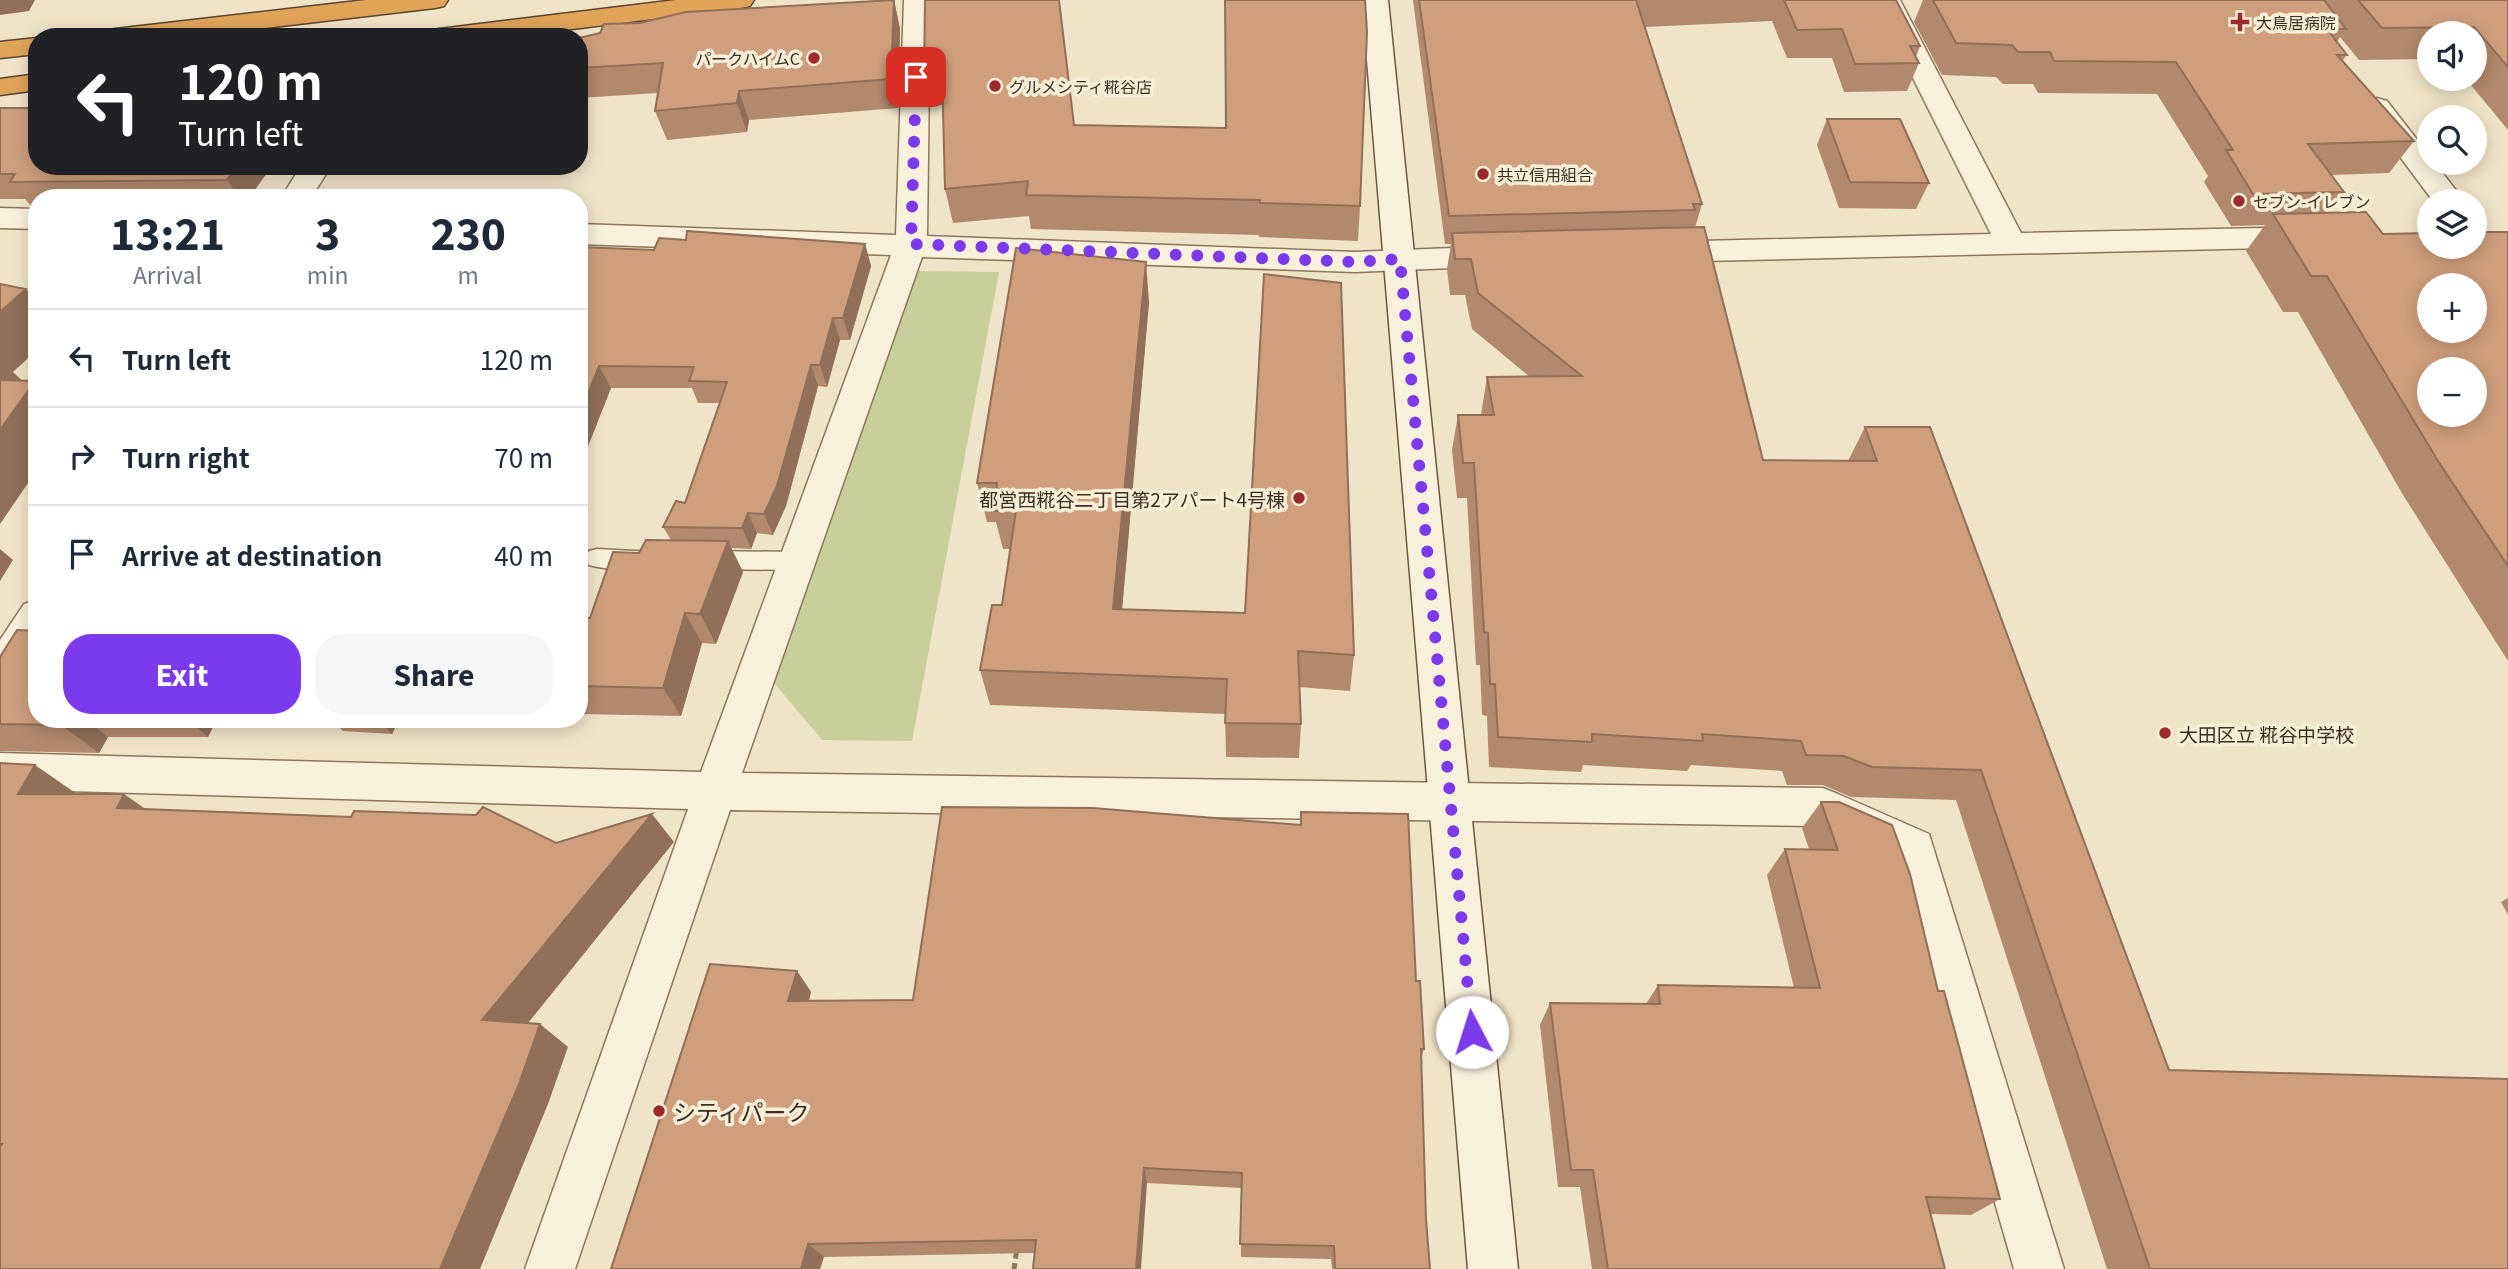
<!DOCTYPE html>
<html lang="en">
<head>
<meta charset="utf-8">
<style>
	:root { --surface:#fff; --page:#f6f6f7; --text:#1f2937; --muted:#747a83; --line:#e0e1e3; --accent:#7c3aed }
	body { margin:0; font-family:Georgia,"Noto Sans JP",serif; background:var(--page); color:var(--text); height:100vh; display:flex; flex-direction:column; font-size:26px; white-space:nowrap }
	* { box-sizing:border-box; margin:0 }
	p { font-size:23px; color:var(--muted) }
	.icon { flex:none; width:38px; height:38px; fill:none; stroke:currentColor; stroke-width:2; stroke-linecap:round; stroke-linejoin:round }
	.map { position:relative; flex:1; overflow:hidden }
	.drawer { position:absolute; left:28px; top:189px; width:560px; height:539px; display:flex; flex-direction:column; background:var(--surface); border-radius:28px; box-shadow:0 4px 18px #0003 }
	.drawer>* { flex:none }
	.guide { position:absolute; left:28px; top:28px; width:560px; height:147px; border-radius:28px; box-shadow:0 4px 18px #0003; background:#202124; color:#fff; overflow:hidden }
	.buttons { position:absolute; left:2417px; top:21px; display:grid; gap:14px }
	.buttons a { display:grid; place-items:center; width:70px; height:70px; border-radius:50%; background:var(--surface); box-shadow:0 4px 18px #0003; font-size:35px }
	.pin { position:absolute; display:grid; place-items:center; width:60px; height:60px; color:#fff; margin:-30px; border-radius:14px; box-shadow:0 4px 10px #0006 }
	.me { position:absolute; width:77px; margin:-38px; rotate:355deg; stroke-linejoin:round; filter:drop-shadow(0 0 5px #0008) }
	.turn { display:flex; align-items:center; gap:24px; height:147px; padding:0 35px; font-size:32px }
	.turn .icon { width:91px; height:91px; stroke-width:2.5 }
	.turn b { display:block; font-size:49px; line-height:60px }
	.eta { display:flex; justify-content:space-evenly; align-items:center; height:119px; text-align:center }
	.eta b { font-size:42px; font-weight:800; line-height:49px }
	.primary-button { display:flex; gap:14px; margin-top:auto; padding:14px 35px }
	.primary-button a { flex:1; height:80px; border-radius:28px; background:var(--accent); color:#fff; font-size:28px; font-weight:800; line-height:80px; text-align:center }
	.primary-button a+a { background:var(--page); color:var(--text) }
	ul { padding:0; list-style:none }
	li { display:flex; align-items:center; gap:21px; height:98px; padding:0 35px; border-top:2px solid var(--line) }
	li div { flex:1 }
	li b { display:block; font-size:26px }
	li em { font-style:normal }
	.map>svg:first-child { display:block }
	.green { fill:#c9cf9b }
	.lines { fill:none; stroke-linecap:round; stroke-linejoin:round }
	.lane-casing { stroke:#8d765c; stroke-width:3 }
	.street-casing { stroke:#8d765c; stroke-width:3 }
	.secondary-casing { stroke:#6f573f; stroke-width:3 }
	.highway-casing { stroke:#5b4430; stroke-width:3 }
	.path { stroke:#8d765c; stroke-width:5; stroke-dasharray:6 4.5; stroke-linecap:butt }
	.lane { fill:#faf1dc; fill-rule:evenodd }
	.street { fill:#faf1dc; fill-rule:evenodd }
	.secondary { fill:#faf1dc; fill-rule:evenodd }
	.highway { fill:#e0a458; fill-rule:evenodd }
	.wall { fill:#b2896c }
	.shaded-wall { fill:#916f58 }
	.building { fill:#cf9f7d; stroke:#916f58; stroke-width:2; fill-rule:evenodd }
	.route { stroke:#7c3aed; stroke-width:12; stroke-dasharray:0 21.6 }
	.poi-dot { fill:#9e2a2b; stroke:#f7eed8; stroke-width:2.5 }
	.labels { text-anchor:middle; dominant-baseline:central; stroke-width:7; stroke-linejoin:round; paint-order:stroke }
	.far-poi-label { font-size:16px; fill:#3d2e20; stroke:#f7eed8; text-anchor:start }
	.poi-label { font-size:19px; fill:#3d2e20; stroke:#f7eed8; text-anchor:end }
	.near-poi-label { font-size:23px; fill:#3d2e20; stroke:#f7eed8; text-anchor:start }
</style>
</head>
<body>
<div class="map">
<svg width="2508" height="1269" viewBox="0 0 2508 1269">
	<rect width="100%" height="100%" fill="#f0e4c8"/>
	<path class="green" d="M910 271 999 272 912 741 822 740 770 678Z"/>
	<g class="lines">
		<defs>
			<path id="lane" d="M597 549 654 552 658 559 654 566C637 571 606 570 589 565L585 558 589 551Z
				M703 551 798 552 806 554 810 561 806 568 798 570 703 569 695 567 691 560 695 553Z"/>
			<path id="street" d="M904 0H930L927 236 1355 252 1501 246 1512 249 1517 256 1512 263 1501 266 1355 272 922 257 742 773 1823 788 1838 794 1929 834 2064 1269H2014L1896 860 1820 826 730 810 575 1269H525L688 809 0 789V753L701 772 891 255 579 244V224L896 235Z
				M1874 0H1900L2021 233 2309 227 2320 230 2324 237 2320 244 2309 247 1659 262 1648 259 1643 252 1648 245 1659 242 1991 234Z
				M2377 98 2387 101 2429 155V163H2435L2464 201H2433L2363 107 2367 101Z
				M301 166H331L311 198H281Z
				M0 208 37 209V229L0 228Z
				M37 600C37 633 38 676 0 689V640L24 604Z"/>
			<path id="secondary" d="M1362 0H1388L1518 1269H1468Z"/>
			<path id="highway" d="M366 0H448L444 6 435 8 187 37H102L105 31 115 29Z
				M676 0H754L750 6 741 8 507 37H426L429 31 439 29Z
				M37 38V54L0 58V42Z
				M37 74V90L0 95V79Z"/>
		</defs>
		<use href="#lane" class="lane-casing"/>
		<use href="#street" class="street-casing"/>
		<use href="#secondary" class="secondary-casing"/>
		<use href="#highway" class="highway-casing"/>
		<path class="path" d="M1014 1269 1017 1248"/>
		<use href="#lane" class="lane"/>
		<use href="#street" class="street"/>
		<use href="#secondary" class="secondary"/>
		<use href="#highway" class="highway"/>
	</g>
	<path class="wall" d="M894 0 900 29 898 108 749 120 747 132 667 140 655 111 658 93 579 98V38L640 23Z
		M925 0 1074 125 1226 128 1360 206 1358 241 1259 237V235L1031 229 1029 216 953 223 945 189 943 105 931 106 924 71Z
		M1413 0H1896L1920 46 1916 57 1919 63 1907 91 1844 92 1832 58H1787L1772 21 1645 27 1702 204 1695 228 1763 460 1848 461 1865 427 2169 1070 2508 1269H2107L1956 800 1851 797 1823 785H1787L1782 771 1691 765 1687 771 1583 765 1581 772 1489 767 1487 716 1482 715 1480 665H1476L1467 498H1457L1452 450 1458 415H1481L1487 377H1530L1472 329 1465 295H1450L1447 269 1451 244H1445Z
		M1923 0H2508V130L2466 79H2474V33H2429V59L2359 60 2340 37 2337 42 2347 55 2342 61 2414 141 2389 173 2331 175 2344 192 2328 213 2383 234 2508 232V661L2403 495 2298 312H2283L2246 251 2265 225 2231 226 2204 182 2208 176 2157 94 2038 93 2033 84H2003L1996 77 1942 75 1914 22Z
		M0 108 37 166H298L296 168 269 170 249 198H37V206H31L25 199H0Z
		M1827 119 1929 183 1916 209 1839 208 1817 145Z
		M332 166H397L333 168Z
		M686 240 865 244 871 266 850 340H840L827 387 818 386 786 506 773 535 757 533 751 549 731 548 743 572 716 644 702 643 681 716 579 714V618H590L639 553 671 540 663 527 685 503 720 403H698L692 388H611L579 469V248L654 250Z
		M1149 302 1122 609 1354 655 1350 691 1299 687 1301 724 1299 758 1226 757 1225 714 990 705 980 670 1002 605 1010 549H1003L996 522H987L977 483Z
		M0 657 37 719H217L208 737H108L99 753 0 751Z
		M331 719H564L563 723 399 719 392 734 343 731Z
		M1821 802 1938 991 2000 1199 1971 1215 1930 1214 1945 1269H1592L1580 1187H1558L1540 1025 1550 1003 1646 1004 1658 985 1794 988 1767 875 1785 849H1809L1802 828Z
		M1301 812 1416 981 1424 1049 1421 1060 1426 1219 1430 1269H1332L1331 1259 1241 1257V1188L1147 1183 1035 1253 824 1257 611 1269 797 971 811 992 809 1001 913 1000 1300 825Z
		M2508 898V915L2501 902Z"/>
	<path class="shaded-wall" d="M0 0H35L29 11 0 15Z
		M894 0 900 29 898 108 891 79Z
		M739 91 749 120 747 132 737 103Z
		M237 166H266L269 170 249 198H240L227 180Z
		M865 244 871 266 850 340 843 318Z
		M1146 262 1149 302 1119 645 1113 609Z
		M26 289 37 301V350L13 372 30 388 35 381 37 382V470L0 524V312Z
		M833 318 840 340 827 387 820 365Z
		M811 365 818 386 786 506 773 535 764 514Z
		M599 366 611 388 579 469V417Z
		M748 513 757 533 751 549 742 528Z
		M728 541 743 572 716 644 700 614Z
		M0 549 13 560 0 581Z
		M685 613 702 643 681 716 663 688Z
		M65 719H85L108 737 99 753 61 725Z
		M187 719H217L208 737Z
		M377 719H399L392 734Z
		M35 765 77 794H18Z
		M124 794 164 822 117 808Z
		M652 814 674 842 512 1043 482 1020Z
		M797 971 811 992 803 1021 788 1001Z
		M540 1024 568 1047 548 1104 480 1269H440Z
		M1144 1168 1147 1183 1141 1269H1136Z
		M808 1244 824 1257 820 1269H801Z"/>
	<path class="building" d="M894 0 891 79 739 91 737 103 655 111 663 63 579 68V38L600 33 604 24 640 23 686 12Z
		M925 0H1059L1074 125 1226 128 1225 0H1365L1367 32 1360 206 1260 203V200L1026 195 1028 181 945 189 942 70 924 71Z
		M1419 0H1636L1702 204H1693L1695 210 1449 216Z
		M1784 0H1896L1920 46H1910L1919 63 1855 64 1842 29 1797 30Z
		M1933 0H2324L2346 29H2327L2347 55H2337L2414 141 2308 144 2344 192 2253 194 2226 150H2233L2176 62 2054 61 2050 52H2018L2012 45 1956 43Z
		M2358 0H2508V67L2474 27 2382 28Z
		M0 108H37V166H237L227 180 10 182 15 174H0Z
		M1827 119H1900L1929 183 1850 182Z
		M2366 212 2383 234 2429 233V247H2474V232H2508V566L2438 461 2327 276H2311L2273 214ZM2429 285H2474V331H2429ZM2429 369H2474V415H2429Z
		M1704 227 1763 460 1877 461 1865 427H1930L2169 1070 2508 1079V1269H2150L1981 770 1872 767 1844 756 1806 755 1801 741 1702 734 1703 741 1592 734V742L1498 737 1495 684H1490L1488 633 1484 632 1474 463H1463L1458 415H1494L1487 377 1582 376 1478 293 1471 259H1455L1452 233Z
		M687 231 865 244 843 318H833L820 365H811L777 486 764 514 748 513 742 528 663 527 676 501 685 503 727 382 689 381 694 367 599 366 579 417 580 247 654 250 659 238 686 240Z
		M1016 248 1146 262 1113 609 1245 613 1264 274 1341 283 1354 655 1298 651 1301 724 1225 723 1227 679 980 670 992 605H1002L1016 510 994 511 997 483H977Z
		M0 284 26 289 0 312Z
		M0 380 35 381 0 430Z
		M646 540 728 541 700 614 685 613 663 688 579 686V618H590L613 552 639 553Z
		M17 630 37 631V719H65L61 725 0 724V657Z
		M0 763 35 765 18 794H124L117 808 351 817 354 811 476 815 483 807 556 843 652 814 482 1020 540 1024 519 1084 440 1269H0V1147L2 1144H0Z
		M1821 802H1839L1892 825 1910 874 1938 991H1944L2000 1199 1926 1197 1945 1269H1608L1593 1170H1571L1550 1003 1660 1004 1658 985 1820 988 1785 849 1838 850Z
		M942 807 1093 808 1301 825V812L1408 814 1416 981H1420L1424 1049H1421L1426 1219 1430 1269H1335L1334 1246 1240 1244 1242 1173 1144 1168 1136 1269H1033L1036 1240 808 1244 801 1269H611L710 964 797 971 788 1001 913 1000Z"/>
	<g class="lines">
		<path class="route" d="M916 77 911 244 1355 262 1400 259 1472 1032"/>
	</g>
	<g class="poi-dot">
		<path d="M2236.5 11.5h7v7h7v7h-7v7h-7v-7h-7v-7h7z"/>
		<circle cx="814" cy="58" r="7"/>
		<circle cx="995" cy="86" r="7"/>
		<circle cx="1483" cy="174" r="7"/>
		<circle cx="2239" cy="201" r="7"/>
		<circle cx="1299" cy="498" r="7"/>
		<circle cx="2165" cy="733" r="7"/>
		<circle cx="659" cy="1111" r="7"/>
	</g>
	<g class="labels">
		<g class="far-poi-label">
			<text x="2256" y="22">大鳥居病院</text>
			<text x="800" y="58" text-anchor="end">パークハイムC</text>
			<text x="1009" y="86">グルメシティ糀谷店</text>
			<text x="1497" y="174">共立信用組合</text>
			<text x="2253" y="201">セブン-イレブン</text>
		</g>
		<g class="poi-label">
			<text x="1285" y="498">都営西糀谷二丁目第2アパート4号棟</text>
			<text x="2179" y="733" text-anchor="start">大田区立 糀谷中学校</text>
		</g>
		<g class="near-poi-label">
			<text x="673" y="1111">シティパーク</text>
		</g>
	</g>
</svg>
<div class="buttons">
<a><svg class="icon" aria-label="sound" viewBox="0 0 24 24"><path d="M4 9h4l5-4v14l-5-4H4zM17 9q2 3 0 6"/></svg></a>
<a><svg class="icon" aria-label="search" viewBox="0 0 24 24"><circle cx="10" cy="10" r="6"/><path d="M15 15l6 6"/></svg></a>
<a><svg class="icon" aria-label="layers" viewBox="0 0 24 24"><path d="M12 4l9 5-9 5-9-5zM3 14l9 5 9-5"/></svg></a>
<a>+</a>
<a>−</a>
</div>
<div class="pin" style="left:916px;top:77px;background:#d93025"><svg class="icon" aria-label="arrive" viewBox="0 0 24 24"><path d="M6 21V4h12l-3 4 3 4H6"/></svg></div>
<svg class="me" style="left:1472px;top:1032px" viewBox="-20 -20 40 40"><circle r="19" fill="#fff"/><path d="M0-13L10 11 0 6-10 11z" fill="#7c3aed"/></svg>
<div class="guide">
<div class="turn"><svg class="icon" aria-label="left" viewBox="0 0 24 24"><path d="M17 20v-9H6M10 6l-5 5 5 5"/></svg><div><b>120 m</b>Turn left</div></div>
</div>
<section class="drawer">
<div class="eta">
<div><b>13:21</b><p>Arrival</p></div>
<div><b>3</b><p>min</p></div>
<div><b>230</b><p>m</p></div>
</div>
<ul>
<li><svg class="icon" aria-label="left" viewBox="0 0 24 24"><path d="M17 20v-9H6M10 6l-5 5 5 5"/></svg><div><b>Turn left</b></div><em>120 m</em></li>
<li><svg class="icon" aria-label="right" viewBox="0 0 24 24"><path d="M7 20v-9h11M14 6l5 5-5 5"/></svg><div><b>Turn right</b></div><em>70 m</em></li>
<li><svg class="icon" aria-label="arrive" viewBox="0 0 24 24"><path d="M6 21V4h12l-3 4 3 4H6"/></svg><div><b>Arrive at destination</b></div><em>40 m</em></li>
</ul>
<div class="primary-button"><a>Exit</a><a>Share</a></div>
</section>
</div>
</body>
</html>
